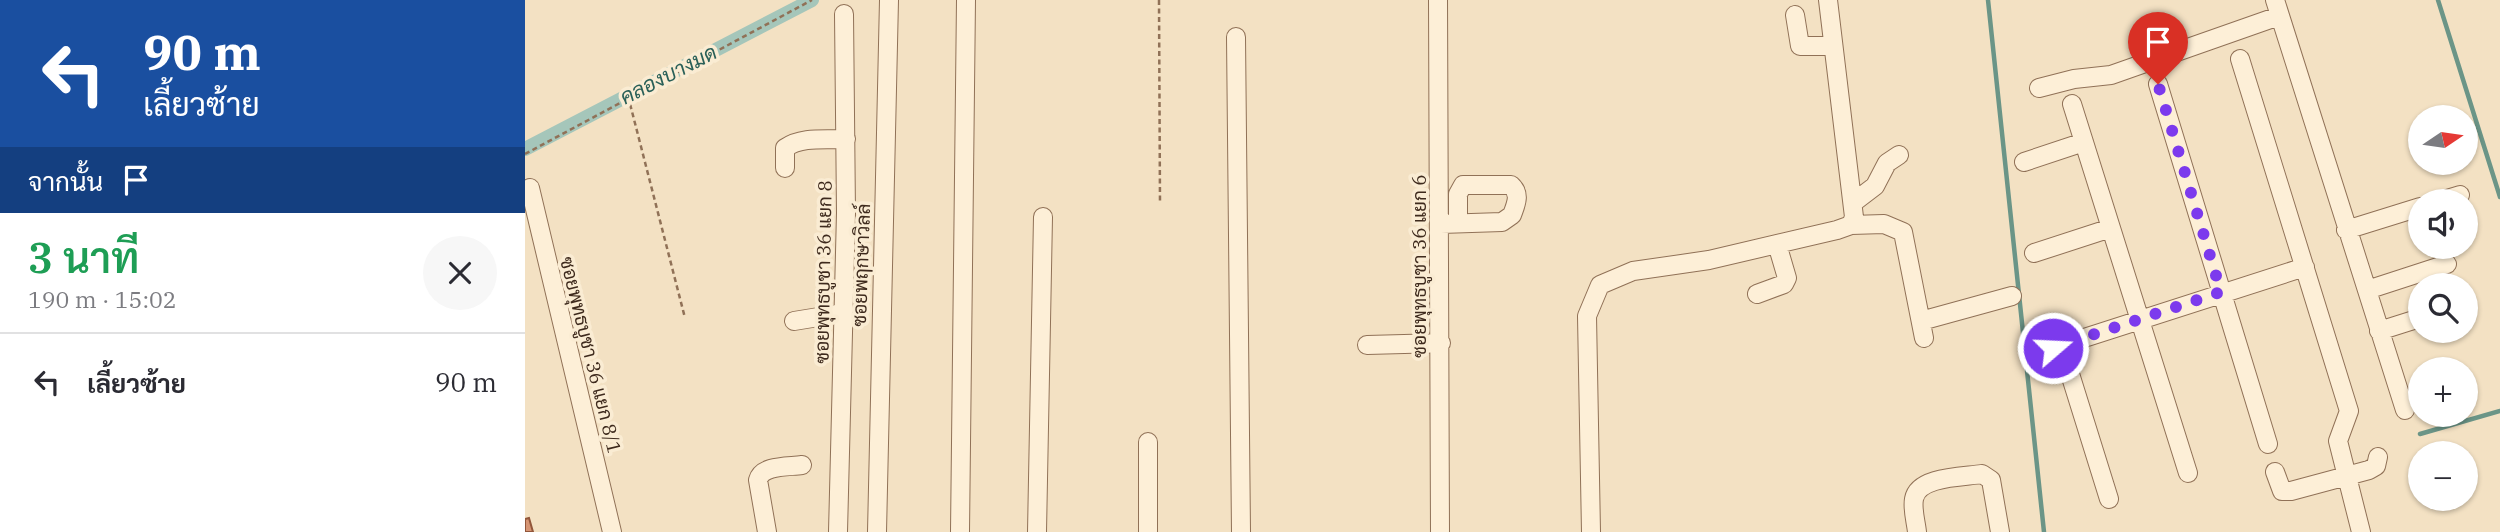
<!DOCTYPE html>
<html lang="th">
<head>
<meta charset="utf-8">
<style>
	:root { --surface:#fff; --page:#f7f7f7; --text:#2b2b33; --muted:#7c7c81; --line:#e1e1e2 }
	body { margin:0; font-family:"IBM Plex Serif",Sarabun,serif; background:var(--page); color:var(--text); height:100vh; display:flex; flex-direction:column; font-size:26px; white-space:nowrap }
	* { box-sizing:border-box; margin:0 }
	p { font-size:23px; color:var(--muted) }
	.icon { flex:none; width:38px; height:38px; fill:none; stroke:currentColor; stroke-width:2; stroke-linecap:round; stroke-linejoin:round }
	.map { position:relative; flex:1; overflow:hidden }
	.panel { display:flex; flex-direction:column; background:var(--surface); width:525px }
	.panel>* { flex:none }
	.top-card { background:#1a4fa0; color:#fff; overflow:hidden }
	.needle { width:46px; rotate:77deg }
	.controls { position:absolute; left:1883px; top:105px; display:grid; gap:14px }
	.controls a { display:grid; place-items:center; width:70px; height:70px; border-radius:50%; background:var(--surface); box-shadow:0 2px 5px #0004; font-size:35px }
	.pin { position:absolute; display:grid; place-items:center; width:60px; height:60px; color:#fff; margin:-72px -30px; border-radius:50% 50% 50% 0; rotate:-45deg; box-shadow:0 0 7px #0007 }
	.pin .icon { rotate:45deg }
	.me { position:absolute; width:77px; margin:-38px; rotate:71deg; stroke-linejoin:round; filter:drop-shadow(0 0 5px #0008) }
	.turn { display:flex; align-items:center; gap:24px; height:147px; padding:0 28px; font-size:32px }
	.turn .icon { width:91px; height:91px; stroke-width:2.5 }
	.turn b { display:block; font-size:49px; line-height:60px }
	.then { display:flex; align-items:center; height:66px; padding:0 28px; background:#0003; gap:14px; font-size:26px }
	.round { display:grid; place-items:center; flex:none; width:74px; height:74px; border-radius:37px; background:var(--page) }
	.overview { display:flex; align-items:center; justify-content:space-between; height:119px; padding:0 28px }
	h1 { font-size:42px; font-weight:600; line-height:52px; color:#1e9e55 }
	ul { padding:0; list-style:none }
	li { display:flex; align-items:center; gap:21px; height:98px; padding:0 28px; border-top:2px solid var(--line) }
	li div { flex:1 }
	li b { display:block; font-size:26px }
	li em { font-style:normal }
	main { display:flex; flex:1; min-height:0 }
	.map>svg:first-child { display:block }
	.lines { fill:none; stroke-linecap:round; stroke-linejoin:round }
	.stream { stroke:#6b9587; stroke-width:4.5 }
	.canal { stroke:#a5c6ba; stroke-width:14 }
	.building { fill:#d69574; stroke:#92563a; stroke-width:2 }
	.minor-casing { stroke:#907157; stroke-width:20 }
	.path { stroke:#907157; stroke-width:2.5; stroke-dasharray:5 3.5; stroke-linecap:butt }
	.minor { stroke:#fdefd7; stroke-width:18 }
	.route { stroke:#7c3aed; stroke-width:12; stroke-dasharray:0 21.6 }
	.labels { text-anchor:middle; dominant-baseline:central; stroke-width:7; stroke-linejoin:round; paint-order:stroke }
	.street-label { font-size:19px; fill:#3e2a1d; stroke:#faecd3 }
	.water-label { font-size:21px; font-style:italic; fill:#2a6058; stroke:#faecd3 }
</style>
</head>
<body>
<main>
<section class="panel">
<div class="top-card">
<div class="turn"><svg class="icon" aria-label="left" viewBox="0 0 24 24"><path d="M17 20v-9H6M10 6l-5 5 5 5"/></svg><div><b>90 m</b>เลี้ยวซ้าย</div></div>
<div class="then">จากนั้น<svg class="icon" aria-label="arrive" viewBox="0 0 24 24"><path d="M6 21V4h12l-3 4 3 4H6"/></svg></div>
</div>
<div class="overview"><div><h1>3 นาที</h1><p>190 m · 15:02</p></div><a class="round"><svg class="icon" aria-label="close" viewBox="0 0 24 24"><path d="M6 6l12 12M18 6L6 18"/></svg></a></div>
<ul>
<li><svg class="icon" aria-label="left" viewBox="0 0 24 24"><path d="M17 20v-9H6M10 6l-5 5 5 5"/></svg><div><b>เลี้ยวซ้าย</b></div><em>90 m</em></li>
</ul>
</section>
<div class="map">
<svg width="1975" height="532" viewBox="0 0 1975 532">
	<rect width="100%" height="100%" fill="#f3e1c3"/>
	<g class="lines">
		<path class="stream" d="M1463 0 1519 532
			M1913 0 1975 197
			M1895 434 1975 411"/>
		<path class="canal" d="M0 149 287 0"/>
	</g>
	<path class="building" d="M4 518 8 532H0V519Z"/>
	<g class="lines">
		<defs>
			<path id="minor" d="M913 0 915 532
				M1750 0 1880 410
				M1270 15 1275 46H1308
				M711 37 716 532
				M1715 59 1824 411 1813 441 1836 532
				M1633 84 1743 444
				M1514 88 1549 79 1586 75 1754 16
				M1547 104 1663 473
				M1499 162 1559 142
				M260 168V148C277 136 301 140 321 139
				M5 188 87 532
				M1915 201 1935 195
				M1329 202 1350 186 1362 163 1374 155
				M916 224 977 222 987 215C991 204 996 194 986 185H938L933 194V223
				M1326 225 1359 224 1378 232 1399 338
				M1821 230 1895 207
				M1509 253 1586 228
				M1842 290 1922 264
				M1232 294 1259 284 1262 278 1252 244
				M269 321 318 313
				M1396 321 1487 296
				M1854 331 1895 318
				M842 345 916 343
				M1536 345 1584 499
				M1528 348 1780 267
				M1750 472 1757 491H1766L1844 470 1851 466 1853 457
				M242 532 233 480C237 465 262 467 277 465
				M313 532 321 213 319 14
				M352 532 364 0
				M435 532 441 0
				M512 532 518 217
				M623 532V442
				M1066 532 1062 316 1075 285 1108 271 1184 260 1312 230 1326 225 1329 217 1303 0
				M1392 532C1391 522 1387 509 1389 499 1393 476 1439 477 1457 474L1466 480 1475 532"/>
		</defs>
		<use href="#minor" class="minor-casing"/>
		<path class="path" d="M634 0 635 204
			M103 96 160 318
			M0 154 287 0"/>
		<use href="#minor" class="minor"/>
	</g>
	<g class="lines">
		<path class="route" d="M1528 348 1696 292 1633 84"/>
	</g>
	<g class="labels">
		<g class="street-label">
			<text transform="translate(336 265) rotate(-88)">ซอยพฤกษาวิลล์</text>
			<text transform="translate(894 266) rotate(-90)">ซอยพุทธบูชา 36 แยก 6</text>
			<text transform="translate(298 272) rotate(-89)">ซอยพุทธบูชา 36 แยก 8</text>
			<text transform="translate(66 355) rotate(76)">ซอยพุทธบูชา 36 แยก 8/1</text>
		</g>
		<g class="water-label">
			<text transform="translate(143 74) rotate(-27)">คลองบางมด</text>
		</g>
	</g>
</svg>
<div class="controls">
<a><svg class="needle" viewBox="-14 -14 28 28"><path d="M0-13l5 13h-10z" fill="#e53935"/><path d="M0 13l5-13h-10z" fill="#7c7c81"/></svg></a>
<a><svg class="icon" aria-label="sound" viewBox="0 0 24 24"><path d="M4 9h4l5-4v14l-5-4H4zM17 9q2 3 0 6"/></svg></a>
<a><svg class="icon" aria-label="search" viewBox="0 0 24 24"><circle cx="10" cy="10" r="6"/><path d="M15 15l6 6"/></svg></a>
<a>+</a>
<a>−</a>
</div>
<div class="pin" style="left:1633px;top:84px;background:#d93025"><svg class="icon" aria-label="arrive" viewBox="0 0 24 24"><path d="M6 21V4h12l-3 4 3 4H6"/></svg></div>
<svg class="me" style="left:1528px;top:348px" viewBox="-20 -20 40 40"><circle r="17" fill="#7c3aed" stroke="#fff" stroke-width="3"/><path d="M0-11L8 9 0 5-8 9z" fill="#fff"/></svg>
</div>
</main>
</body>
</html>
